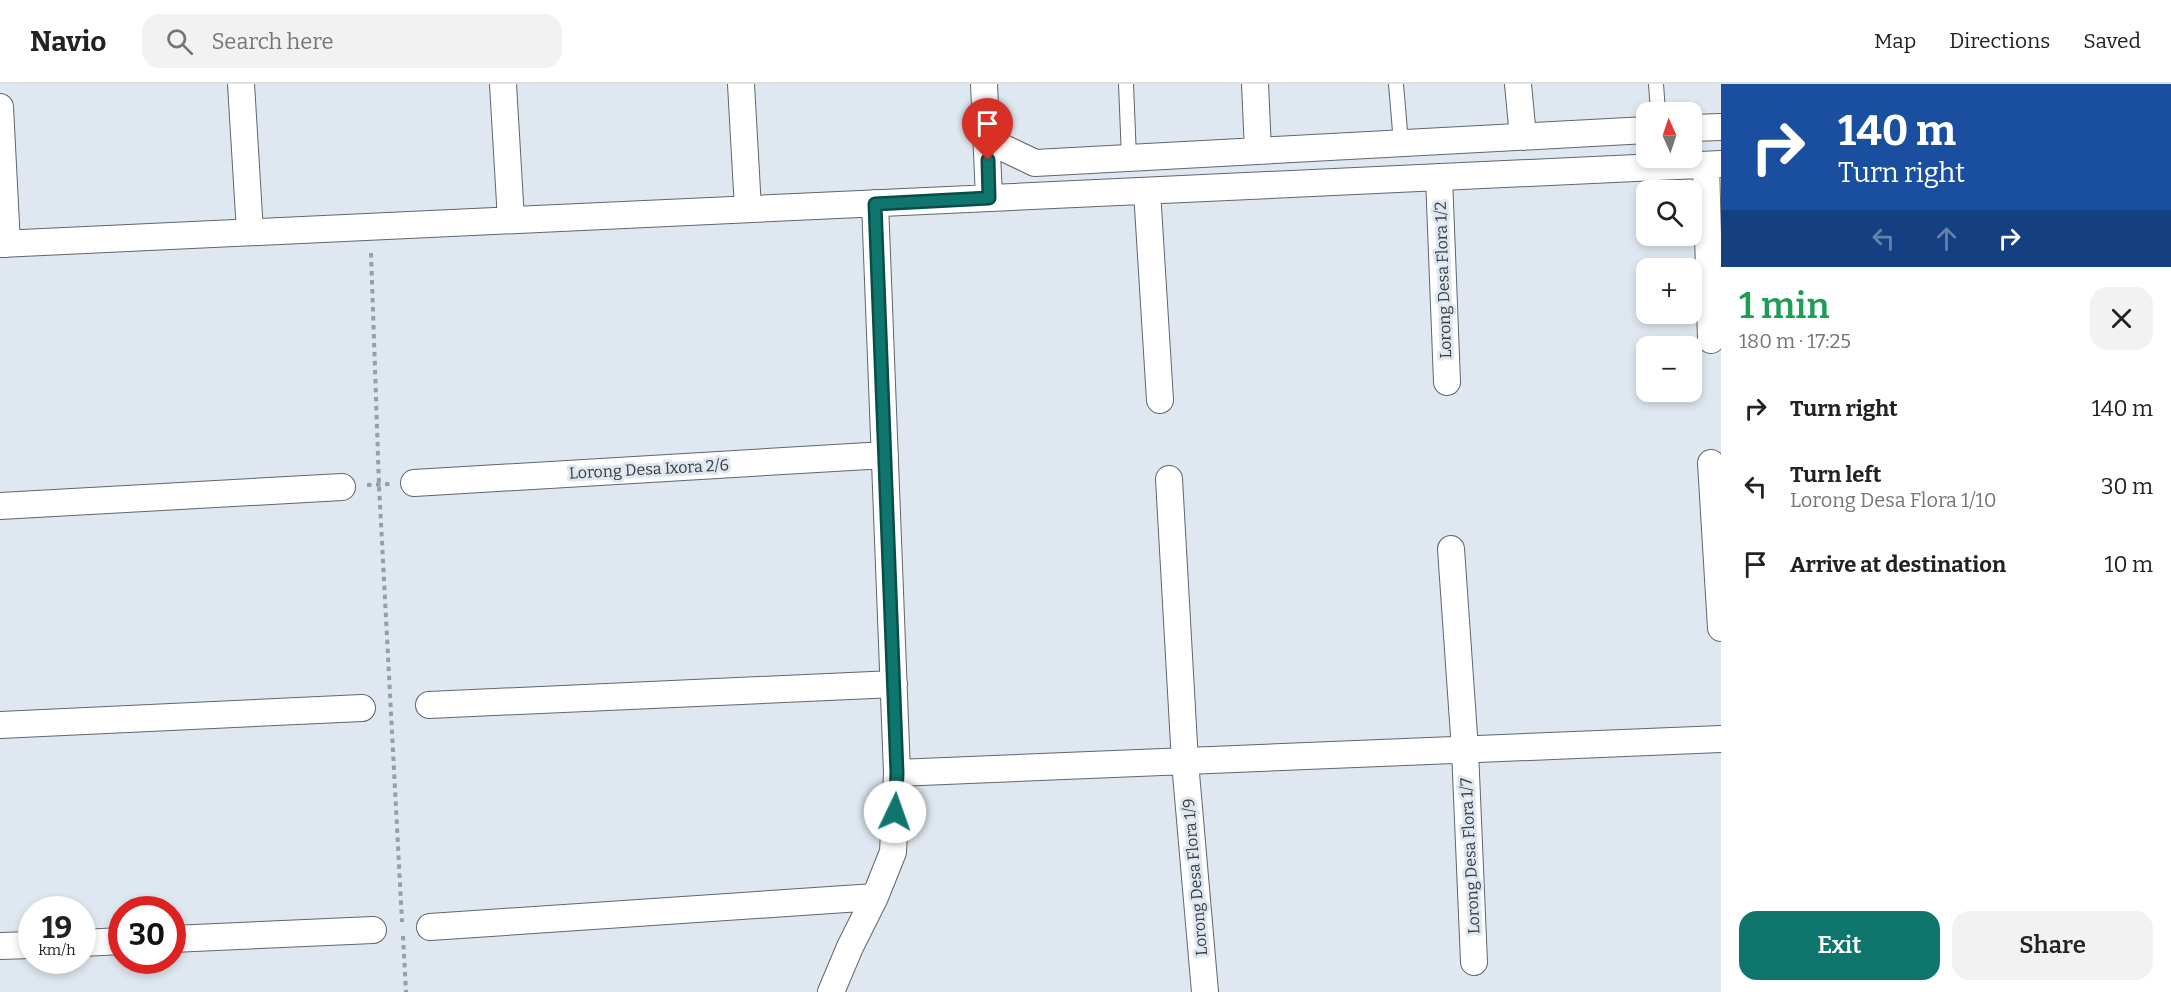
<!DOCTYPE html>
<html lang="en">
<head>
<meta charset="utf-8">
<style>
	:root { --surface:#fff; --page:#f2f2f2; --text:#222; --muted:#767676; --line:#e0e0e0; --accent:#0f766e }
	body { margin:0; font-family:Bitter,serif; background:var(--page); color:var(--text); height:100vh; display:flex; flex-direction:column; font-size:22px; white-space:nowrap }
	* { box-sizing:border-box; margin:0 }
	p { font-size:20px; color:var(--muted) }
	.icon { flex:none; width:33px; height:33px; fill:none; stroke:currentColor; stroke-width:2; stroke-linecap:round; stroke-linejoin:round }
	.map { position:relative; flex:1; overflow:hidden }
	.sheet { display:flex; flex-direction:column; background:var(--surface); width:450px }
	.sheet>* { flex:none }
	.hud { background:#1a4fa0; color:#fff; overflow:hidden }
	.needle { width:39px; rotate:357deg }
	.tools { position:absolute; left:1636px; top:18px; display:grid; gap:12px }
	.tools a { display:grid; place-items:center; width:66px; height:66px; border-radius:12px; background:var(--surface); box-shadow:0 3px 9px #0003; font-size:30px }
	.speed { position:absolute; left:18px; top:812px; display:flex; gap:12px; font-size:30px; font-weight:700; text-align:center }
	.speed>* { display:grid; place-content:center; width:78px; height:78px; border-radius:50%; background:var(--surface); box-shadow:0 3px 9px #0003; line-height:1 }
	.speed small { font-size:15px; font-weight:400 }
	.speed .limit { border:9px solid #d22; background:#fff; color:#111 }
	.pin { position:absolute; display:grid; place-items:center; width:51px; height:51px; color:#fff; margin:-62px -26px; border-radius:50% 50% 50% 0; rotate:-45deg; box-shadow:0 0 6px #0007 }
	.pin .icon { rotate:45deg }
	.me { position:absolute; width:66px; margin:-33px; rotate:3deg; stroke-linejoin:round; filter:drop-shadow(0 0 4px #0008) }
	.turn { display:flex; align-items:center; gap:21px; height:126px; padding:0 18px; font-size:27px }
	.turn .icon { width:78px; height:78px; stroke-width:2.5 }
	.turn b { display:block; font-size:42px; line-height:51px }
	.lanes { display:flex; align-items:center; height:57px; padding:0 18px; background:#0003; justify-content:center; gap:30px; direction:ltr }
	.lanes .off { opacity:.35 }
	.round { display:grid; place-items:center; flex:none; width:63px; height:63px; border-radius:18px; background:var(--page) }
	.summary { display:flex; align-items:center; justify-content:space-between; height:102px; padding:0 18px }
	h1 { font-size:36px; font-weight:600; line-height:45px; color:#1e9e55 }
	.action { display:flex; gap:12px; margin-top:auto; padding:12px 18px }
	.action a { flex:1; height:69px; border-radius:18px; background:var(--accent); color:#fff; font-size:24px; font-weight:600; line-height:69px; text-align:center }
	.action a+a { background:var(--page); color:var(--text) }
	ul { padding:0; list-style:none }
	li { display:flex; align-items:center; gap:18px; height:78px; padding:0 18px }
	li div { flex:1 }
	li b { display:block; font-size:22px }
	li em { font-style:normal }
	header { display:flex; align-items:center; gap:36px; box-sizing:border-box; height:84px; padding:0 30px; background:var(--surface); border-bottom:2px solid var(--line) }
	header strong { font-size:28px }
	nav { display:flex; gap:33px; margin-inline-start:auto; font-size:21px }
	.search { width:420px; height:54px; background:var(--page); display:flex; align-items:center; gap:15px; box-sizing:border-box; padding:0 21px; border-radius:18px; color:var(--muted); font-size:22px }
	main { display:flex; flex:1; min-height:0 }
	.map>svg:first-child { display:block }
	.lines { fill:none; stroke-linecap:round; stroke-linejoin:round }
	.lane-casing { stroke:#5e666e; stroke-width:16 }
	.street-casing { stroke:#5e666e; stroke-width:28 }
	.path { stroke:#979ea4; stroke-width:4; stroke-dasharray:4.5 4.5; stroke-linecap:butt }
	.lane { stroke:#fff; stroke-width:14 }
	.street { stroke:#fff; stroke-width:26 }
	.route-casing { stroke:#0a4d48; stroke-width:15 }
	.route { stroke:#0f766e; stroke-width:10 }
	.labels { text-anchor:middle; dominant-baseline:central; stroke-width:6; stroke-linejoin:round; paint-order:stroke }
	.street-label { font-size:16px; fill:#373b3e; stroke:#dfe8f1 }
</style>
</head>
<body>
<header>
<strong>Navio</strong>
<div class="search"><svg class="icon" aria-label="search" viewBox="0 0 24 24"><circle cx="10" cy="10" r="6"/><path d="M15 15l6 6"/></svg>Search here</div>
<nav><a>Map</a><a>Directions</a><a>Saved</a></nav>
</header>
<main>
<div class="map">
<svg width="1721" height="908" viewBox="0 0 1721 908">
	<rect width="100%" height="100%" fill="#dfe8f1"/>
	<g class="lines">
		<defs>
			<path id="lane" d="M1126 0 1129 74
				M1396 0 1401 59
				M1656 0 1658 28"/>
			<path id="street" d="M241 0 250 148
				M503 0 511 136
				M741 0 748 125
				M984 0 989 114
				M1255 0 1258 67
				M1518 0 1523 53
				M0 23 7 160
				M1692 44 1721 43
				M987 56 1035 79 1647 46
				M1706 81 1711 256
				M1439 93 1447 298
				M1147 107 1160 316
				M0 160 1721 80
				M1711 379 1721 544
				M1169 395 1185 678 1205 908
				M414 399 885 371
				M0 422 342 403
				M1451 465 1465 666 1474 878
				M429 621 894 600
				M0 641 362 624
				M897 689 1721 655
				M430 843 875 813
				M172 855 373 846
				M82 859 122 857
				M0 862 32 861
				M831 908 850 863 875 813 893 768 897 689 875 119"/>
		</defs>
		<use href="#lane" class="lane-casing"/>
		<use href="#street" class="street-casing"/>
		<path class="path" d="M371 169 379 401 402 838
			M367 401 390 400
			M403 852 406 908"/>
		<use href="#lane" class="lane"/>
		<use href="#street" class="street"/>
	</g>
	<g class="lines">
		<defs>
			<path id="route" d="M895 728 897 689 875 120 989 114 988 76"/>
		</defs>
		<use href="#route" class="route-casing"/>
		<use href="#route" class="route"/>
	</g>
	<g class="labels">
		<g class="street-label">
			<text transform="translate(1443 196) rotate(-92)">Lorong Desa Flora 1/2</text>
			<text transform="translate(649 385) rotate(-3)">Lorong Desa Ixora 2/6</text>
			<text transform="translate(1470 772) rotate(-93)">Lorong Desa Flora 1/7</text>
			<text transform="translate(1195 793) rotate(-95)">Lorong Desa Flora 1/9</text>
		</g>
	</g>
</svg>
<div class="tools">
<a><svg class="needle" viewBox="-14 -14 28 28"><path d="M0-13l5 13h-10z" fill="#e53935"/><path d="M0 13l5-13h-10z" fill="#767676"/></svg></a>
<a><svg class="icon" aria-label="search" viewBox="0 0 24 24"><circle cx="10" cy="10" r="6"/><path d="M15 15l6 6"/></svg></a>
<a>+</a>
<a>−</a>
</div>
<div class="speed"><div>19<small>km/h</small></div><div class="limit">30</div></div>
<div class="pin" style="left:988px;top:76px;background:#d93025"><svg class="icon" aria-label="arrive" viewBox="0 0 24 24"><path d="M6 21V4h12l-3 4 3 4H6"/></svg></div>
<svg class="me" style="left:895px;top:728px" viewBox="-20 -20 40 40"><circle r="19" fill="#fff"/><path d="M0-13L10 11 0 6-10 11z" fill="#0f766e"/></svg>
</div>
<section class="sheet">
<div class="hud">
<div class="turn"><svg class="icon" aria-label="right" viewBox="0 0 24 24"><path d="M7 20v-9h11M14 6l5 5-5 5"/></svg><div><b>140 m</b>Turn right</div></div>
<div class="lanes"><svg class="icon off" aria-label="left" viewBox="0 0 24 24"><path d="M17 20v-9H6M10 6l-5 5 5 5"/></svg><svg class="icon off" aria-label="ahead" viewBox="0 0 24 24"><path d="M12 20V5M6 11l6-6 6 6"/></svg><svg class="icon" aria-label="right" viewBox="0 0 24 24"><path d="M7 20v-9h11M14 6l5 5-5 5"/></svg></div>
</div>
<div class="summary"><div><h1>1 min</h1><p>180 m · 17:25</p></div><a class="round"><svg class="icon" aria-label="close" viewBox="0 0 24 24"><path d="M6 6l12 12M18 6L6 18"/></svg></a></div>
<ul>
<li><svg class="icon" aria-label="right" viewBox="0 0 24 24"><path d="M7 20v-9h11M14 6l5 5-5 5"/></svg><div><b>Turn right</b></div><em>140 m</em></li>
<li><svg class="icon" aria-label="left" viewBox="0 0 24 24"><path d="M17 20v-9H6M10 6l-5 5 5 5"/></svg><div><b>Turn left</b><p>Lorong Desa Flora 1/10</p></div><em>30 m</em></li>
<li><svg class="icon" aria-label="arrive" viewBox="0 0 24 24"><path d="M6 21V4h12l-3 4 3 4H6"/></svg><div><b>Arrive at destination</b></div><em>10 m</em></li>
</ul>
<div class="action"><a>Exit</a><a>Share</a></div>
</section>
</main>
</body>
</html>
